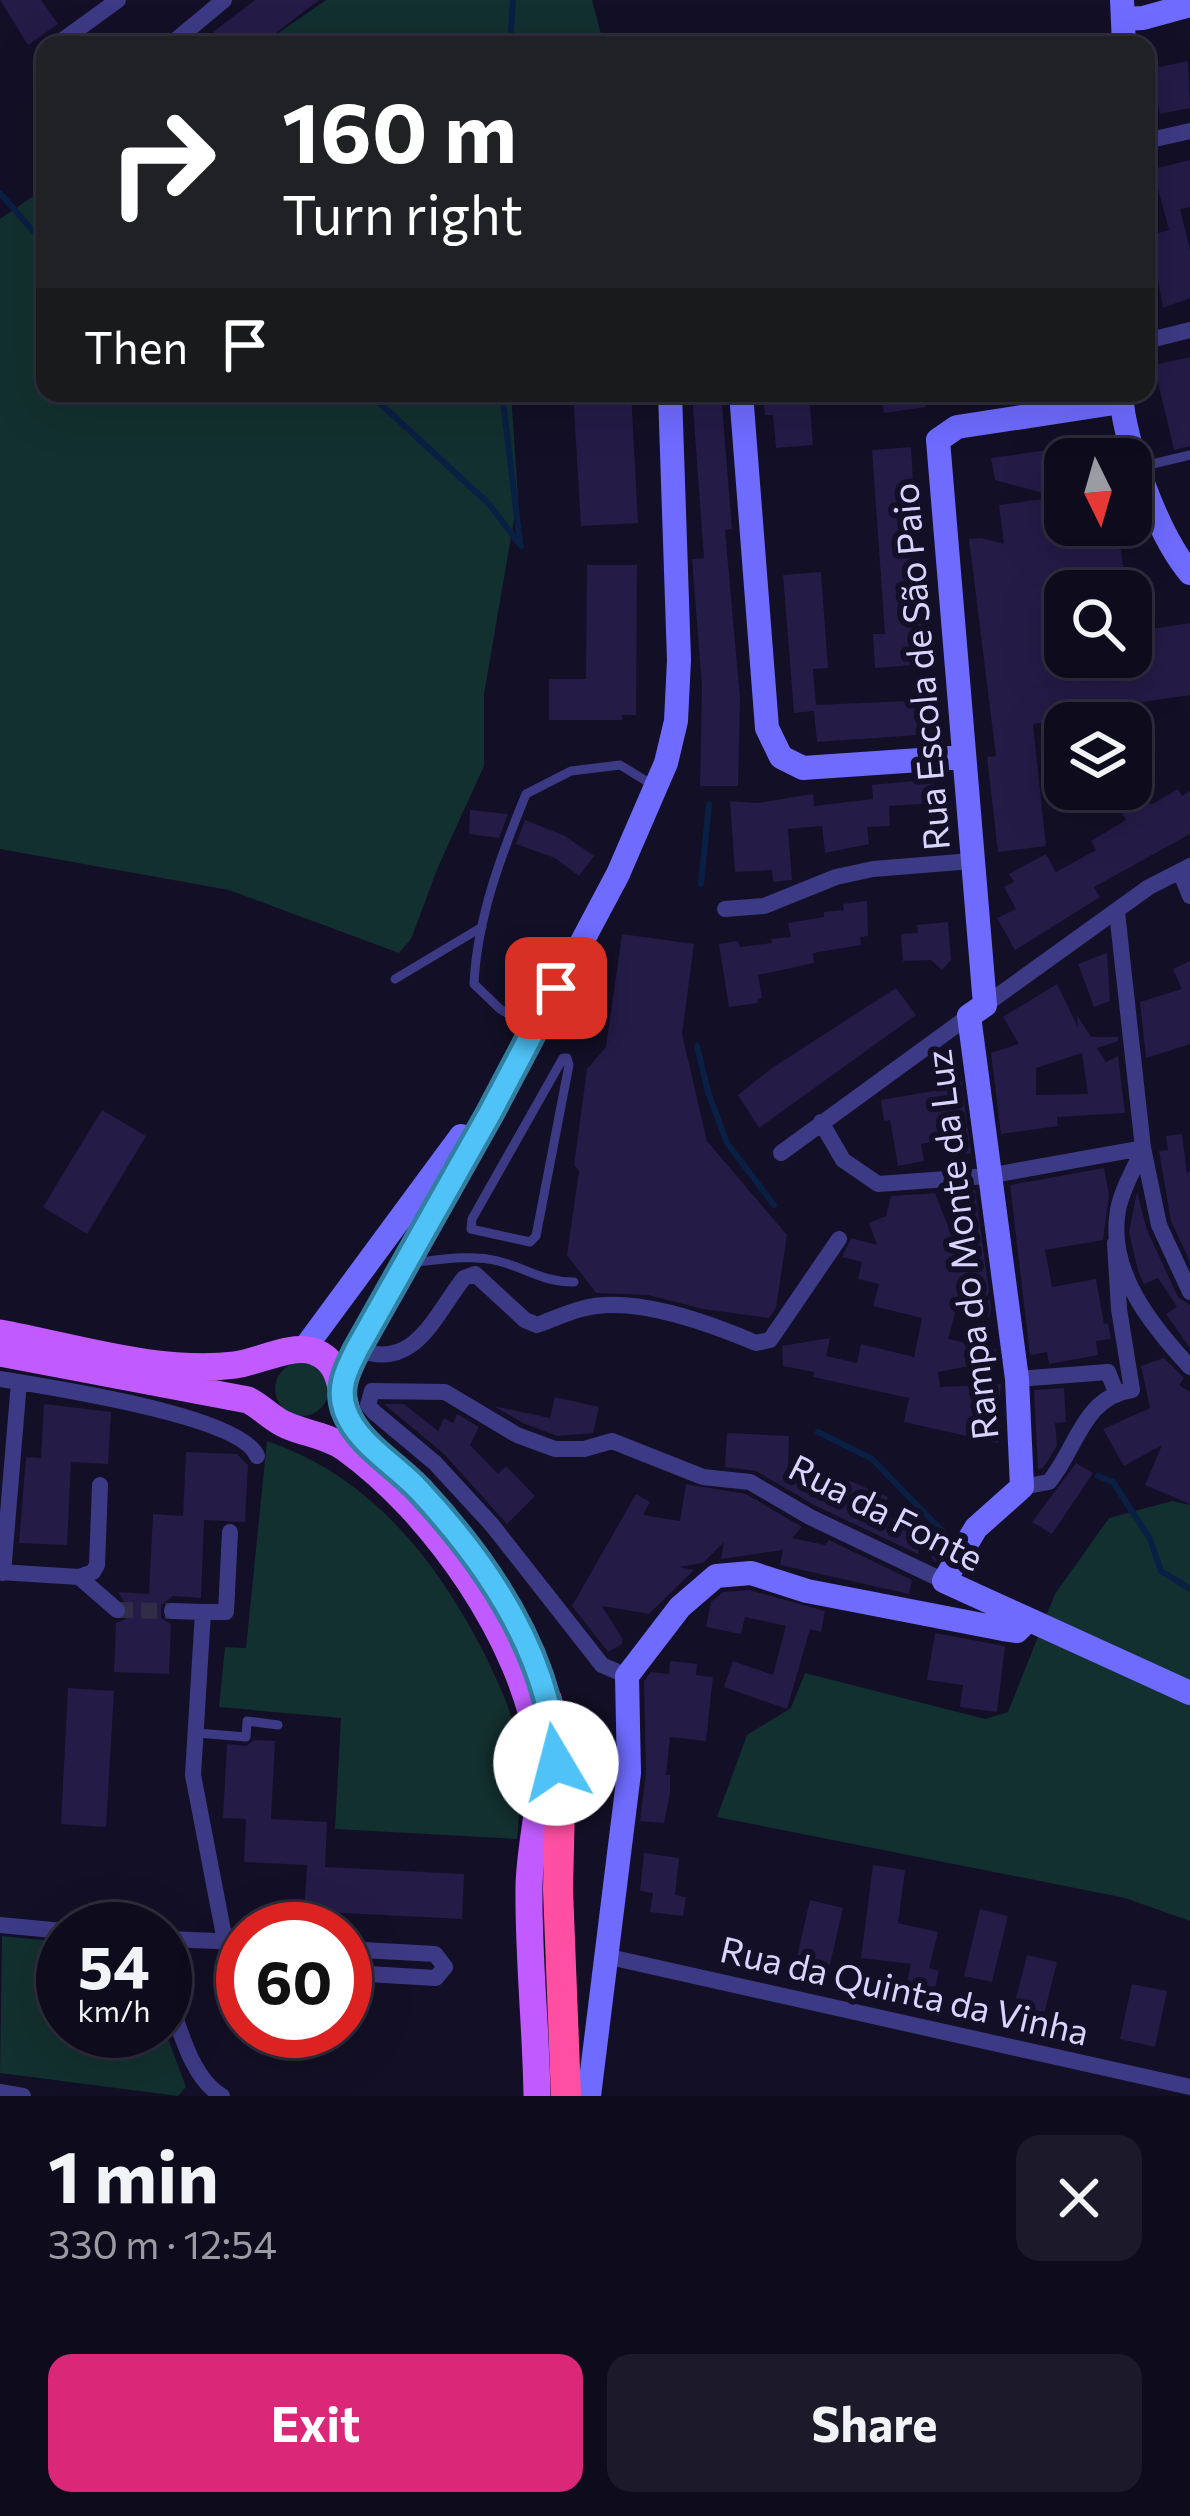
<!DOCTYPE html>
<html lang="en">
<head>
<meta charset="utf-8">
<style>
	:root { --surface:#0e0b1c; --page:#1c1929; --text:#f1f3f6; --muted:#9b9ba3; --line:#2e2b3b; --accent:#db2777 }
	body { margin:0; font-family:Commissioner,sans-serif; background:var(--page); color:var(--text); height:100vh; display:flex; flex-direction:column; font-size:45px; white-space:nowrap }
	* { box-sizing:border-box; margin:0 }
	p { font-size:39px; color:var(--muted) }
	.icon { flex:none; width:66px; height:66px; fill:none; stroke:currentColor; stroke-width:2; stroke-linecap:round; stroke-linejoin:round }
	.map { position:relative; height:2096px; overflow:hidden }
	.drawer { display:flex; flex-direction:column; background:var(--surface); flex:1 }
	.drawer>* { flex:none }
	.guide { position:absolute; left:36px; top:36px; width:1119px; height:366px; border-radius:24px; box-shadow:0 12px 48px #0002,0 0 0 3px var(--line); background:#202124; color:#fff; overflow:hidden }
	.needle { width:78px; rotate:175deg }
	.controls { position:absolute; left:1044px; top:438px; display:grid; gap:24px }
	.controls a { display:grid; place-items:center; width:108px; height:108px; border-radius:24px; background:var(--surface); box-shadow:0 12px 48px #0002,0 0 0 3px var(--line); font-size:60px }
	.speed { position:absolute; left:36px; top:1902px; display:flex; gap:24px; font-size:60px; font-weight:700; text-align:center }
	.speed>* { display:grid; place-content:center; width:156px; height:156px; border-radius:50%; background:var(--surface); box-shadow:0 12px 48px #0002,0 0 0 3px var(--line); line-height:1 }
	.speed small { font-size:30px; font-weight:400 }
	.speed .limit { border:18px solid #d22; background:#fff; color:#111 }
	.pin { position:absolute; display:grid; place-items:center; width:102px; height:102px; color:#fff; margin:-51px; border-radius:24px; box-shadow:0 6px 18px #0006 }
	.me { position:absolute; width:132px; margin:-66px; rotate:352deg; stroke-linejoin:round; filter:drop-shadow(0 0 9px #0008) }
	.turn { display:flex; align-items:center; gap:42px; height:252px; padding:0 48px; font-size:54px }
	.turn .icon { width:156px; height:156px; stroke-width:2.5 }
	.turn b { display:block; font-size:84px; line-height:102px }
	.then { display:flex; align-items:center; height:114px; padding:0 48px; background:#0003; gap:24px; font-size:45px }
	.round { display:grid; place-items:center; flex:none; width:126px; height:126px; border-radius:24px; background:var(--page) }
	.headline { display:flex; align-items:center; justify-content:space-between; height:204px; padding:0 48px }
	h1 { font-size:72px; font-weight:700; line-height:90px }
	.action { display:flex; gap:24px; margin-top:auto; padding:24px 48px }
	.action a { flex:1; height:138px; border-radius:24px; background:var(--accent); color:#fff; font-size:48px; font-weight:700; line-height:138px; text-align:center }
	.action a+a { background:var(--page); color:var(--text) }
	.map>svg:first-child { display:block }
	.green { fill:#12302f }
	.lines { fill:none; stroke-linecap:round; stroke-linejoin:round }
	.stream { stroke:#0a1f44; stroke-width:6 }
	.building { fill:#241b47; fill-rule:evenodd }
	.street-tunnel { stroke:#312d47; stroke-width:16; stroke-dasharray:16 8; stroke-linecap:butt }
	.lane { stroke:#3d3a85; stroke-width:9 }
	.street { stroke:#3d3a85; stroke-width:16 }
	.secondary { stroke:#6f6bff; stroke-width:24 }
	.primary { stroke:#c25bff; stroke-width:27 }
	.highway { stroke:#ff4fa3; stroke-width:30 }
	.route-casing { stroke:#337fa1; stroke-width:30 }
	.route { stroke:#4fc3f7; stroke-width:21 }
	.labels { text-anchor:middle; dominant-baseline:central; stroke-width:12; stroke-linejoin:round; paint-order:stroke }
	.street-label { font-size:36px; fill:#d9d4ff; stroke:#130f26 }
</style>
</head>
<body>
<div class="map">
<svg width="1190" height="2096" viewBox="0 0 1190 2096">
	<rect width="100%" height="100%" fill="#130f26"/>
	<path class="green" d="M326 0H592L604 45H261Z
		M45 188V393H511L518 497 484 694V766L438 867 411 939 399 953 229 890 0 849V219Z
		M275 1389a27 27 0 1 1 54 0a27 27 0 1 1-54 0Z
		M267 1441C370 1476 436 1559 484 1653 497 1680 511 1708 517 1738 524 1772 520 1805 517 1839L335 1829 341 1718 219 1707 225 1647 246 1648Z
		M1172 1501 1190 1505V1921L1125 1898 717 1817 747 1735 791 1708 805 1673 985 1719 1008 1712 1055 1594 1109 1518Z
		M2 1936 63 1942V2031H165L186 2087 178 2096 0 2073Z"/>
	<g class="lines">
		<path class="stream" d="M510 45 513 0
			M0 193 33 231 45 235
			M369 393 489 504 521 546
			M502 393 520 542
			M701 884 709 804
			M697 1046 708 1092 727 1143 774 1205
			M818 1432 872 1459 953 1542
			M1098 1476 1113 1482 1150 1539 1161 1571 1190 1589"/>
	</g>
	<path class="building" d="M0 0H41L58 24 28 45Z
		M255 0H319L260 45 254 37 242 45H222L213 32Z
		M1188 61 1190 108 1160 114 1150 69Z
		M1190 160V207L1180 209 1190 250V298L1163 308 1150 235 1169 230 1153 169Z
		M1190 357V446L1174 450 1154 365Z
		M573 393H631L638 523 581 526Z
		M692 393H721L732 529 725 530 740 698 738 786H700L702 686 692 559 704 558Z
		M763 393H809L813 445 776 448 773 415H765Z
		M881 393H924L926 407 884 413Z
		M911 447 921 615 926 614 929 664 875 668 873 634H885L872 450Z
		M1047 450 1050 471 1065 469V525H1088L1091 542 1121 550 1126 591H1065V606H1061L1065 657H1131V632L1190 623V695L1076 712 1077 718 1033 724 1046 846 998 852 987 757 996 756 969 539 981 538 1004 544 999 505 1057 497 995 480 991 458Z
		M587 565H637L636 715H622V720H549V679H586Z
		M821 572 828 668 813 669 816 705 931 700 933 734 817 742 814 711 794 713 783 575Z
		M1131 769 1151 805 1178 789 1182 796 1190 791V834L1094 887 1100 897 1015 950 997 918 1016 909 1004 887 1014 882 1009 874 1046 854 1056 872 1096 850 1091 841 1126 820 1109 789H1131Z
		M934 779 936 803 889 806 890 826 867 827 869 844 825 853 822 826 788 829 792 880 773 882 772 870 735 872 730 801 758 803 813 794 814 806 873 799 872 785Z
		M470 810 508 814 499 838 469 834Z
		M525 820 565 836 594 856 579 876 555 858 516 844Z
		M867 901 868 936 860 937 861 945 813 953 814 963 758 975 762 998 757 999 758 1003 729 1007 719 944 738 941 740 947 772 943 771 939 791 937 788 923 824 917V912L844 910 843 904Z
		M948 922 951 960 942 970 931 960 903 961 901 934 918 933 917 925Z
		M622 934 694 944 682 1034 707 1141 787 1235 776 1308 769 1318 703 1309 648 1295 596 1293 567 1255 579 1171 574 1165 587 1069 606 1047Z
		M1107 953 1110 1001 1094 1007 1078 964Z
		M1190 961V1044L1146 1058 1140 1002 1182 989 1173 969Z
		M1057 984 1078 1027 1077 1015 1091 1037H1118V1041L1097 1048 1106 1062 1118 1056 1125 1113 1057 1117 1058 1126 1001 1134 991 1053 1019 1044 1003 1017ZM1082 1053 1088 1094 1036 1095V1068Z
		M896 988 916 1015 759 1128 738 1095 772 1068Z
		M961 1079 971 1153 952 1157 949 1139 921 1144 924 1161 898 1166 890 1120 884 1121 881 1100 940 1090 939 1083Z
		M102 1110 146 1136 87 1234 43 1207Z
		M1182 1134 1187 1174 1190 1171V1262L1171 1221 1159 1151 1168 1150 1166 1136Z
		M1104 1168 1109 1195 1103 1240 1045 1250 1052 1287 1096 1279 1104 1324 1108 1323 1111 1339 1096 1341 1098 1355 1049 1364 1047 1352 1030 1355 1010 1185Z
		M975 1190 989 1291 986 1300H990L991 1309 989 1317 956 1309 948 1339 996 1349 997 1354 995 1361 938 1372 940 1387 1001 1384 997 1424 1002 1426 998 1443 904 1422 909 1398 813 1377 814 1372 783 1366 782 1346 830 1338 826 1356 857 1363 861 1344 914 1357 922 1318 873 1306 879 1284 858 1279 862 1262 842 1257 851 1238 877 1245 869 1223 886 1216 891 1196 935 1193 962 1262 969 1259 958 1191Z
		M1137 1192 1147 1230 1178 1297 1190 1305V1348L1166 1314 1177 1307 1158 1278 1144 1284 1138 1271 1129 1232Z
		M1164 1358 1184 1378 1179 1385 1190 1392V1504L1145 1485 1162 1445 1124 1466 1103 1429 1150 1408 1141 1366Z
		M1064 1388 1066 1422 1055 1423 1057 1446 1043 1468 1038 1469 1034 1390Z
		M555 1397 599 1407 593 1433 557 1436 523 1423 494 1406 550 1418Z
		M44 1404 111 1412 108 1464 71 1462 67 1545 19 1543 26 1457 41 1458Z
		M384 1404H404L438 1431 444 1418 453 1423 457 1414 479 1427 470 1445 498 1474 506 1466 535 1496 507 1524 444 1454Z
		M727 1433 789 1436 788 1465 845 1493 850 1481 888 1497 881 1514 925 1532 944 1549 936 1562 919 1546 918 1554 816 1506 756 1471 725 1467Z
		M186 1452 237 1454 248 1465 245 1522 204 1520 201 1598 173 1596 161 1605V1618L171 1624 169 1674 114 1672 116 1623 126 1619 130 1611 118 1592 149 1594 153 1514 183 1516Z
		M1076 1463 1093 1473 1052 1534 1032 1522Z
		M686 1484 746 1494 802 1527 792 1538 825 1545 829 1540 912 1580 909 1594 780 1565 783 1550 721 1559 724 1542 703 1563 679 1567 694 1570 649 1614 602 1606 622 1638V1644L608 1652 572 1606 636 1494 650 1502 643 1515 680 1521Z
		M749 1590 825 1611 821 1632 810 1629 787 1709 724 1687 733 1661 773 1675 786 1626 745 1617 741 1634 706 1627 711 1602 723 1592Z
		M935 1633 1005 1646 997 1712 960 1707 963 1685 927 1680Z
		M670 1661 697 1664 696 1675 713 1677 706 1741 670 1737 666 1775H670V1793L664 1823 640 1821 646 1773 644 1681 651 1672 669 1674Z
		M68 1688 114 1691 106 1827 61 1824Z
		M254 1740 275 1741 271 1819 327 1822 325 1867 464 1874 462 1919 304 1911 307 1865 244 1862 246 1819 223 1818 227 1744 246 1746Z
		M644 1853 679 1858 675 1895 686 1897 683 1916 650 1912 653 1893 640 1891Z
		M873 1865 905 1870 898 1923 938 1932 929 1968 939 1971 933 1997 905 1991 911 1964 861 1958Z
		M810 1900 843 1908 828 1973 795 1965Z
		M980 1909 1008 1916 992 1982 964 1976Z
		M1027 1955 1057 1962 1043 2018 1013 2010Z
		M1132 1984 1167 1991 1155 2047 1120 2039Z"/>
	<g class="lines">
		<path class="street-tunnel" d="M117 1610 172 1611"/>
		<path class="lane" d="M1140 467 1190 455
			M395 979 482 927
			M533 1028 500 1009 474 984C477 919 501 855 526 794L571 771 620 765 656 787
			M563 1058H567L569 1065 536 1236 530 1242 471 1229 472 1219Z
			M409 1263C439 1260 470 1254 498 1261 527 1268 542 1282 574 1282
			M197 1733 246 1737 247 1721 278 1725"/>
		<path class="street" d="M56 45 118 0
			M170 45 224 0
			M44 53H45
			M1146 141 1190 131
			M1146 341 1190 330
			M1180 871 1190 896
			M725 909 764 906 836 877 873 869 972 861
			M1117 912 1143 1148 1159 1225 1190 1292
			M985 1005 1149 887 1190 866
			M821 1122 843 1160 878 1184 988 1176 1143 1148
			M1143 1149C1134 1169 1122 1189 1118 1210 1107 1271 1151 1325 1190 1367
			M781 1153 969 1016
			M357 1349C415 1373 435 1314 464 1278L475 1274 525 1320 537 1325C551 1320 566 1313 581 1309 632 1294 709 1323 756 1343L770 1340 839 1239
			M0 1379C47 1387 240 1415 257 1456
			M1017 1379 1108 1372 1116 1392
			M1022 1487 1049 1482C1077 1448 1083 1397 1132 1390L1119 1309 1115 1243
			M0 1572 79 1577 93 1572 97 1565 100 1485
			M3 1573 19 1382
			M79 1577 117 1610
			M172 1611 203 1612
			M627 1676 602 1665 492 1525 435 1463 374 1412 368 1405 372 1391 445 1392 517 1435 555 1449H584L612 1441 703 1477 750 1482 810 1517 944 1581
			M0 1925 63 1931
			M165 1939 243 1942
			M225 1941 193 1775 203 1612H226L230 1532
			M345 1949 435 1954 445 1967 436 1978 351 1973 345 1964
			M605 1956 1190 2087
			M165 1988C178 2021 189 2077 222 2096
			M0 2092 23 2096"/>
		<path class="secondary" d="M1122 0 1124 45
			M1123 19 1143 18 1190 5
			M741 393 767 728 781 757 803 768 964 757
			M1121 393C1124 443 1158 535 1190 573
			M1121 402 957 427 938 440 985 1005 969 1016 1017 1379 1022 1487 976 1528 944 1581 1190 1693
			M304 1349 461 1136
			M342 1384 364 1335 491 1113 618 874 666 763 676 721 679 660 670 393
			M589 2096 629 1773 627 1676 680 1607 716 1576 751 1573 807 1591 1003 1629 1017 1631 1028 1620"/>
		<path class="primary" d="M0 1333C76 1347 158 1374 235 1365 259 1362 292 1343 315 1352 348 1364 337 1404 356 1429 374 1453 401 1470 421 1493 480 1557 532 1634 552 1720
			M0 1353 248 1400C262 1407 272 1419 286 1425 306 1434 326 1435 345 1448 433 1511 524 1641 539 1749 545 1795 530 1840 529 1886 528 1956 536 2026 537 2096"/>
		<path class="highway" d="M547 1700 561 1764 558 1889 566 2096"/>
	</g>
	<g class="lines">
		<defs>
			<path id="route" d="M556 988 490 1113 357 1349C347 1369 337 1387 345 1410 357 1444 395 1464 419 1490 488 1564 552 1659 556 1763"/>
		</defs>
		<use href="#route" class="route-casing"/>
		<use href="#route" class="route"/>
	</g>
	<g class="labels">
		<g class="street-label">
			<text transform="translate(919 667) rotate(-95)">Rua Escola de São Paio</text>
			<text transform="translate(960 1245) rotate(-97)">Rampa do Monte da Luz</text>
			<text transform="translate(887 1511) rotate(27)">Rua da Fonte</text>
			<text transform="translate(905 1989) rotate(13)">Rua da Quinta da Vinha</text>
		</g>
	</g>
</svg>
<div class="controls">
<a><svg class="needle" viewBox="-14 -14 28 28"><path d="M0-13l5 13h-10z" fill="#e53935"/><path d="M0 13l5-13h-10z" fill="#9b9ba3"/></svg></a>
<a><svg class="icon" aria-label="search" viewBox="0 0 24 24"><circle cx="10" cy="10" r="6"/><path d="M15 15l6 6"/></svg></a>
<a><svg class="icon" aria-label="layers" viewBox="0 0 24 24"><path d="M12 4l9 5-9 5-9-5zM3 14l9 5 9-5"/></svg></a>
</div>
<div class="speed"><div>54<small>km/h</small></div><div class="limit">60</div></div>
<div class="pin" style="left:556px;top:988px;background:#d93025"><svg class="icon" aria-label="arrive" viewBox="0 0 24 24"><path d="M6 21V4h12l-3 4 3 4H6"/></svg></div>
<svg class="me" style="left:556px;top:1763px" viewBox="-20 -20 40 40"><circle r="19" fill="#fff"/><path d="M0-13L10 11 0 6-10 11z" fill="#4fc3f7"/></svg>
<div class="guide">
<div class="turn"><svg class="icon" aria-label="right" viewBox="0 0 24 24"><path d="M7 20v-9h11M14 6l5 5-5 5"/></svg><div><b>160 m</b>Turn right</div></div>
<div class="then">Then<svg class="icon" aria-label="arrive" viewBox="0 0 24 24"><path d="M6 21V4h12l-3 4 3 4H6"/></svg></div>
</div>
</div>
<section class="drawer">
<div class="headline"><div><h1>1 min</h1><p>330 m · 12:54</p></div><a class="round"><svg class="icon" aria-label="close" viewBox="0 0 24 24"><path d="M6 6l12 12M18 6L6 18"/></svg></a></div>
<div class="action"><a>Exit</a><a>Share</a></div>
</section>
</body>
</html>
